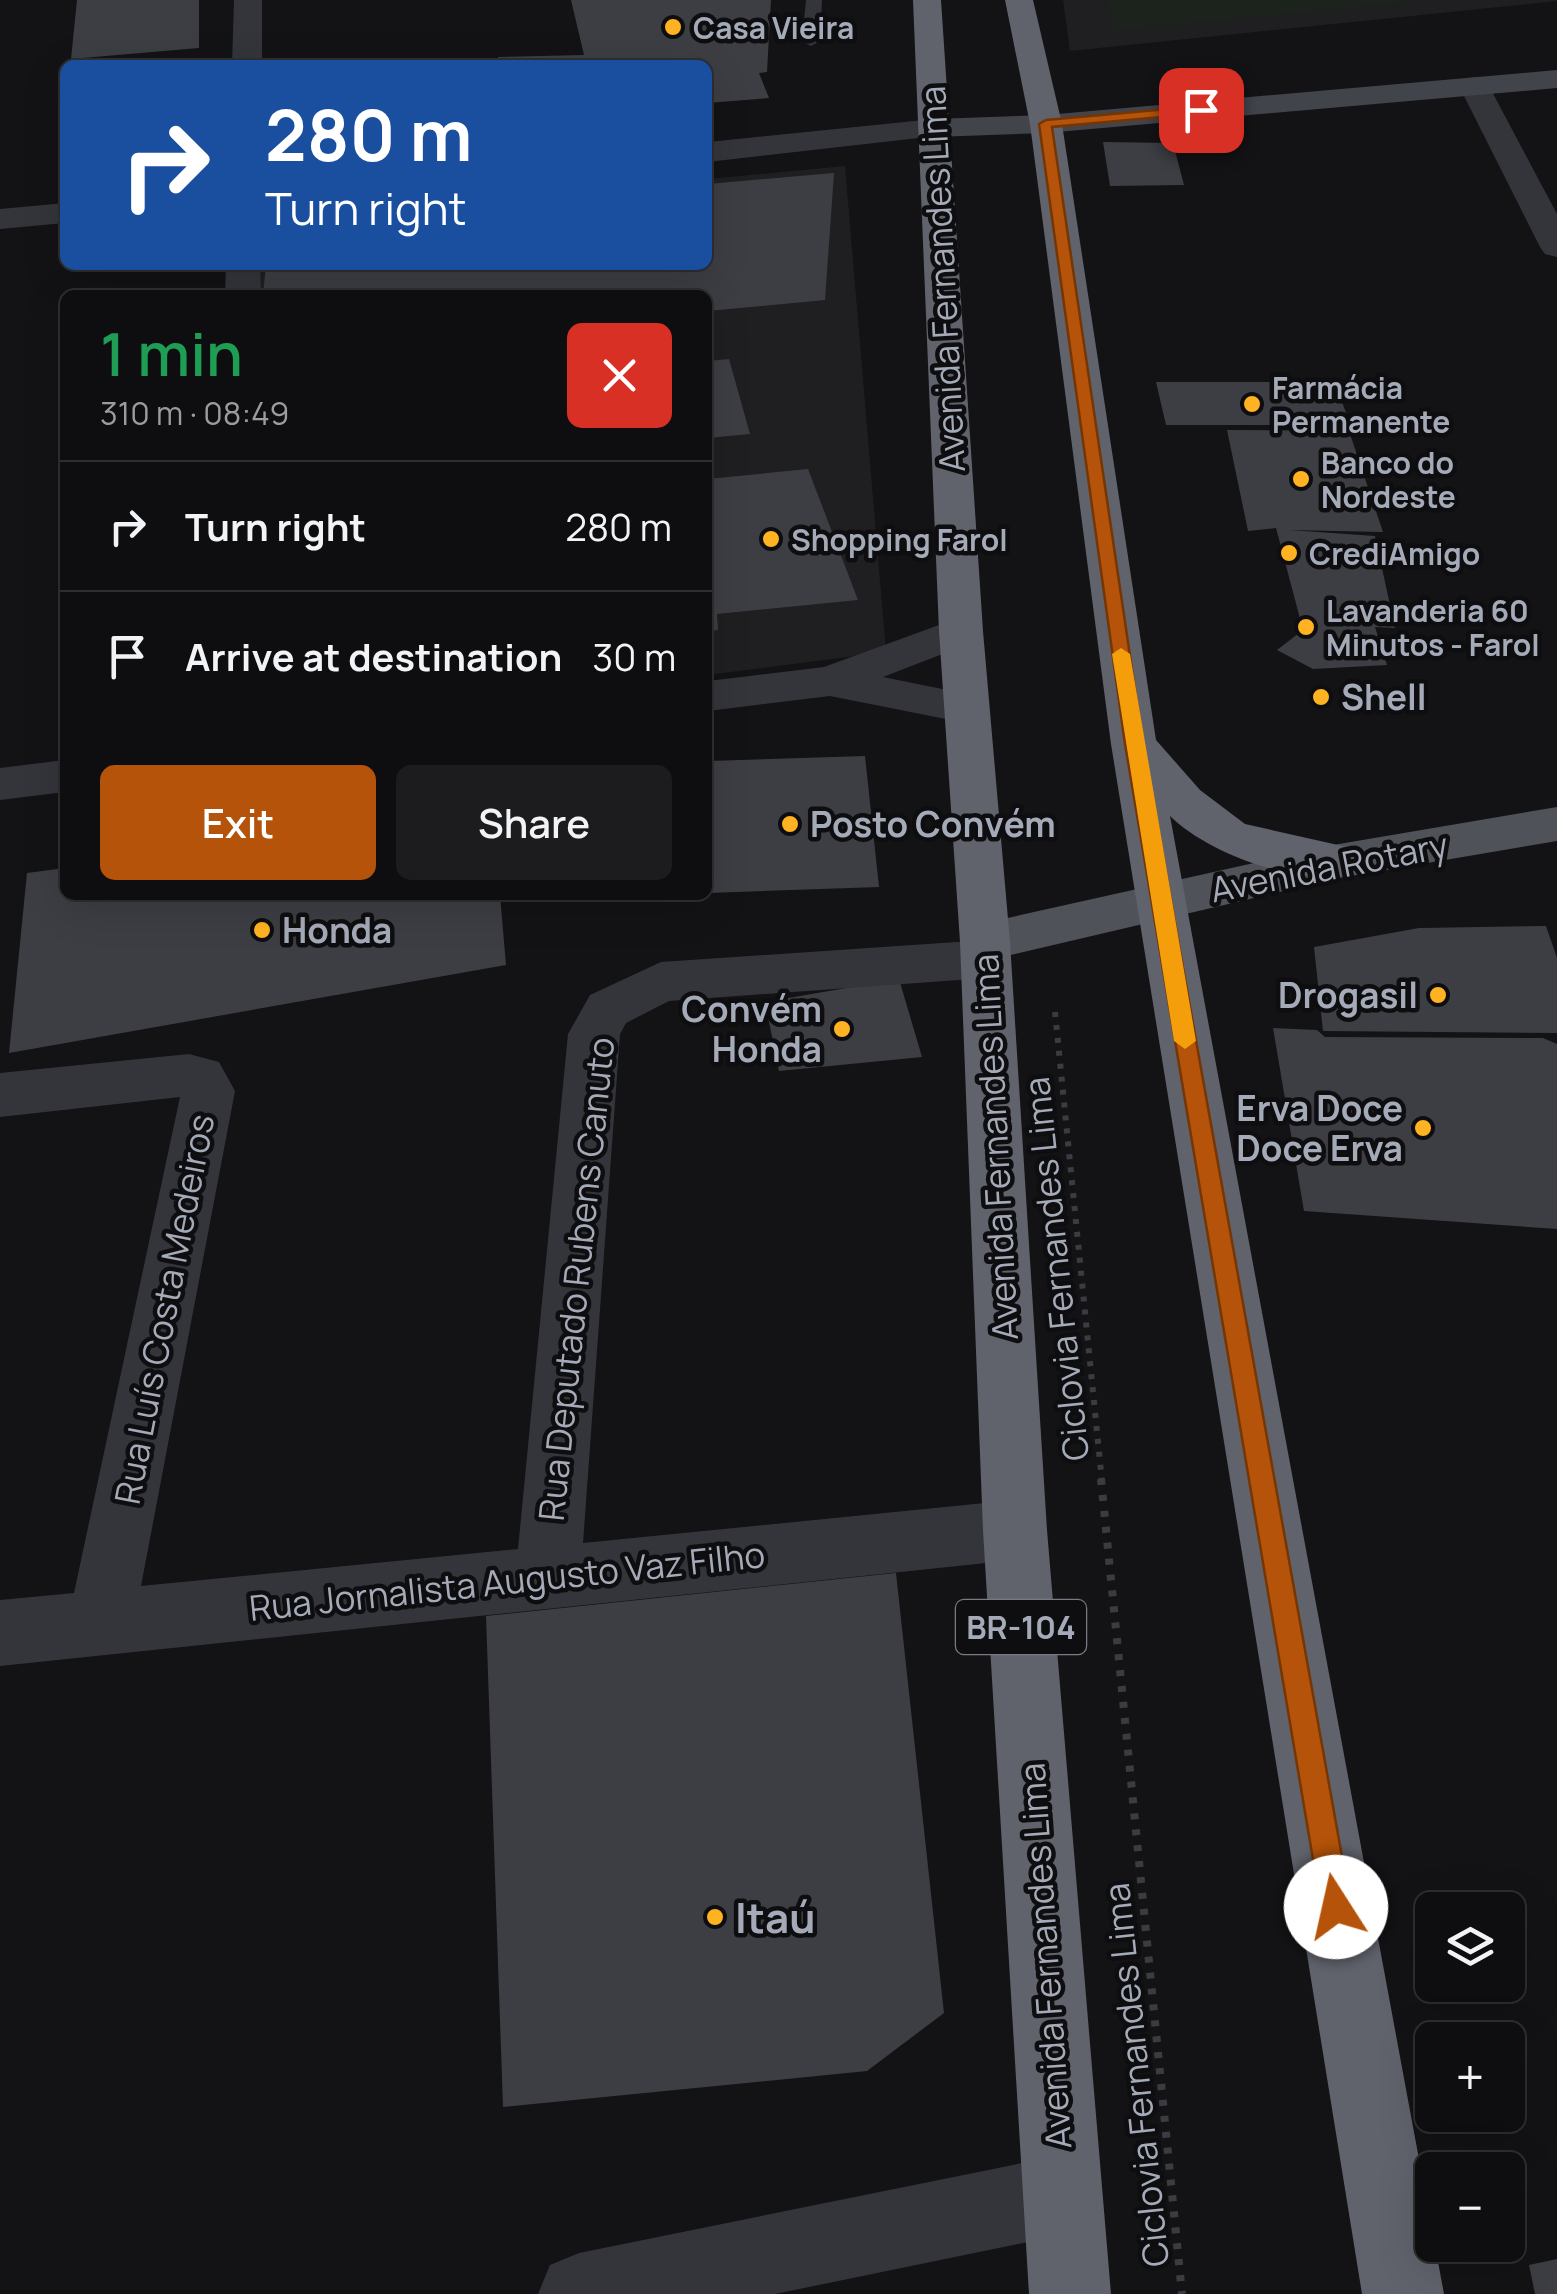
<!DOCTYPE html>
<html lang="en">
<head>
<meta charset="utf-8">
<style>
	:root { --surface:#0e0e10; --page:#1c1c1e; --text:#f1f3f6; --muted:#9b9c9f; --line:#2e2e30; --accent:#b45309 }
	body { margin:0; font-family:Manrope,sans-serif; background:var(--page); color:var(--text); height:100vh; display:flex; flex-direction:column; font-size:38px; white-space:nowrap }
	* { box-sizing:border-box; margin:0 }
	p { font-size:32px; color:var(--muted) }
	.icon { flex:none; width:55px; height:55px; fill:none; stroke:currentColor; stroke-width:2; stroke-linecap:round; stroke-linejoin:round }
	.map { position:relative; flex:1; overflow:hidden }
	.sheet { position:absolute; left:60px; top:290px; width:652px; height:610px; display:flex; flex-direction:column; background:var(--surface); border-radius:15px; box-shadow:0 10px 40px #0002,0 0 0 2px var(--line) }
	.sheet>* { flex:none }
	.top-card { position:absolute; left:60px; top:60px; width:652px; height:210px; border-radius:15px; box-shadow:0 10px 40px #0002,0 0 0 2px var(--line); background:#1a4fa0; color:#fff; overflow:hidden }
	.tools { position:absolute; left:1415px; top:1892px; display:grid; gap:20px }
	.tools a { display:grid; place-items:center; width:110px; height:110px; border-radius:15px; background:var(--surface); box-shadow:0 10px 40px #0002,0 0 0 2px var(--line); font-size:50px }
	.pin { position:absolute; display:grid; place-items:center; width:85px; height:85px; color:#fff; margin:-42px; border-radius:20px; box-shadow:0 5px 15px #0006 }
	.me { position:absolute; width:110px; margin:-55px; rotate:350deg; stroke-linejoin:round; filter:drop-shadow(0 0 8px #0008) }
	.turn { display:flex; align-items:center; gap:35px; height:210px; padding:0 40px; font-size:45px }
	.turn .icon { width:130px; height:130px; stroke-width:2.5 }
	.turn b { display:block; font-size:70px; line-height:85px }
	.round { display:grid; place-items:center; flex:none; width:105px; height:105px; border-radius:15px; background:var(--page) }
	.head { display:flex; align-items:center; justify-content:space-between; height:170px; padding:0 40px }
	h1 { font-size:60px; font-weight:600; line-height:75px; color:#1e9e55 }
	.button { display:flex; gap:20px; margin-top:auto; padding:20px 40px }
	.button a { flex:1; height:115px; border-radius:15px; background:var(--accent); color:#fff; font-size:40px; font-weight:600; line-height:115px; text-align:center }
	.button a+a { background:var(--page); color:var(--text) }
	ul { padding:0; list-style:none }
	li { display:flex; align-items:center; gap:30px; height:130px; padding:0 40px; border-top:2px solid var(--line) }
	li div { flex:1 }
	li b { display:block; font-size:38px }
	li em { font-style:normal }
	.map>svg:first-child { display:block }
	.built { fill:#1f1f22 }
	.green { fill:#1b231c }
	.building { fill:#3d3e43 }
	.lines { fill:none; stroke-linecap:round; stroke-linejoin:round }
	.path-far1 { stroke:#3a3c42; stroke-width:6; stroke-dasharray:5 8; stroke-linecap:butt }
	.path { stroke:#3a3c42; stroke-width:8; stroke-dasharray:6 10; stroke-linecap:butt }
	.lane { fill:#34353b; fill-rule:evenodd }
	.street { fill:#34353b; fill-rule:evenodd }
	.secondary { fill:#42444b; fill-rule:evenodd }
	.primary { fill:#50525a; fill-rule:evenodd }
	.highway { fill:#60636c; fill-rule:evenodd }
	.route { fill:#b45309; stroke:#753606; stroke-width:2.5 }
	.slow { fill:#f59e0b }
	.poi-dot { fill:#ffb222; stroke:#0e0e10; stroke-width:4 }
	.labels { text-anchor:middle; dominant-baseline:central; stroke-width:9; stroke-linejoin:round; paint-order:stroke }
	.far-poi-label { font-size:30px; font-weight:bold; fill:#a4aab7; stroke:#0e0e10; text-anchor:start }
	.shield { fill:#0e0e10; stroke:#777b85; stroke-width:2.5 }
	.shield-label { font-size:32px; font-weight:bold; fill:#a4aab7 }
	.street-label { font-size:35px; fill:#a4aab7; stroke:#0e0e10 }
	.poi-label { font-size:35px; font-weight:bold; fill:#a4aab7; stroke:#0e0e10; text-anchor:start }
	.near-poi-label { font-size:42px; font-weight:bold; fill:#a4aab7; stroke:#0e0e10; text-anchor:start }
</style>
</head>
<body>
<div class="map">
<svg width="1557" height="2294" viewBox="0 0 1557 2294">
	<rect width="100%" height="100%" fill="#131315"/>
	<path class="built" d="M1063 0H1557V1L1070 51Z
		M845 166 886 652 708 675V295H246L245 265H708V179Z"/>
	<path class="green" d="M1108 0H1431L1115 30Z"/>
	<path class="building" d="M77 0H199V48L71 59Z
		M571 0H771L767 72 759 73 769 98 708 103V65H500L498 57 584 55Z
		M1103 142 1173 143 1184 185 1110 186Z
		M834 173 825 300 708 311V295H263L266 265H708V184Z
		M729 359 750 434 708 438V361Z
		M1156 382H1334L1351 425H1166Z
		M1227 430 1349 431 1383 532 1289 530 1375 536 1395 628 1375 627 1387 665 1313 669 1277 650 1303 630 1276 528 1248 531Z
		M808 469 858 600 717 614 718 630 708 631V479Z
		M865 756 879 887 708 893V761Z
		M65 868V895H500L506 965 9 1053 27 873Z
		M1546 926 1557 958V1033L1323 1031 1314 947 1419 928Z
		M899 979 922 1057 779 1071 765 1002Z
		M1273 1028 1317 1030 1325 1037 1543 1038 1557 1044V1229L1304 1211Z
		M896 1573 944 2013 867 2071 503 2107 486 1616Z
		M1557 2259V2294H1535L1529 2265Z"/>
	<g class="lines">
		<path class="path-far1" d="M1055 1012 1102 1482"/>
		<path class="path" d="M1101 1479 1182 2294"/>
		<path class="lane" d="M806 0H822L820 41 811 46 802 41Z"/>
		<path class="street" d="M234 0H262V65H232Z
			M1474 77 1485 80 1489 86 1557 214V257L1545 254 1540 247 1459 86 1463 80Z
			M934 119 945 121 950 128 945 135 708 162V142Z
			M65 203V223L0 229V209Z
			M226 265H260L261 295H225Z
			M961 617 976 621 983 631 976 641 883 677 982 697 988 708 982 719 966 723 830 696 708 711V681L824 667Z
			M65 760V792L0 800V768Z
			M986 940 1004 945 1011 959 1004 973 986 978 669 1001 626 1023 620 1034 583 1543 1015 1500 1038 1509 1047 1530 1038 1551 1015 1560 0 1666V1600L74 1593 180 1097 0 1117V1073L189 1054 219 1062 235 1091 141 1586 518 1549 568 1034 590 995 661 962Z
			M1062 2155 1090 2167 1102 2195 1090 2223 1062 2235 775 2294H538L550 2265 579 2253Z"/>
		<path class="secondary" d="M1557 70V88L1046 133 934 137 923 135 918 128 923 121 934 119 1046 115Z"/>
		<path class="primary" d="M1557 807V841L1339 878 985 961 967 955 960 942 967 929 985 923 1339 844Z"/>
		<path class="highway" d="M913 0H941L983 631 1010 942 1047 1530 1111 2294H1029L983 1530 960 942 939 631Z
			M1005 0H1033L1062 124 1156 740 1200 790 1245 824 1356 849 1363 861 1356 873C1304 889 1208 854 1170 816L1444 2294H1362L1111 744 1030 124Z"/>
	</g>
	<path class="route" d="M1201 106 1208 110 1206 113 1052 127 1143 744 1351 1907 1347 1917 1336 1922 1325 1917 1321 1907 1125 744 1039 124 1046 120Z"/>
	<path class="slow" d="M1121 648 1130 654 1196 1041 1185 1049 1174 1041 1112 654Z"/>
	<g class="poi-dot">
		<circle cx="673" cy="27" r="10"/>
		<circle cx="1252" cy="404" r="10"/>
		<circle cx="1301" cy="479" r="10"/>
		<circle cx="771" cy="539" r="10"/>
		<circle cx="1289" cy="553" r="10"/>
		<circle cx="1306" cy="627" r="10"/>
		<circle cx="1321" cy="697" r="10"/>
		<circle cx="790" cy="824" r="10"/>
		<circle cx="262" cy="930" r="10"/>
		<circle cx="1438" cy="995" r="10"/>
		<circle cx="842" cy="1029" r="10"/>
		<circle cx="1423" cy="1128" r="10"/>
		<circle cx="715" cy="1917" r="10"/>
	</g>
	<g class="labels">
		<g class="far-poi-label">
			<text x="693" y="27">Casa Vieira</text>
			<text x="1272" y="387">Farmácia<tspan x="1272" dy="34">Permanente</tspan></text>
			<text x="1321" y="462">Banco do<tspan x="1321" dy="34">Nordeste</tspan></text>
			<text x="791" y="539">Shopping Farol</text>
			<text x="1309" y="553">CrediAmigo</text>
			<text x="1326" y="610">Lavanderia 60<tspan x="1326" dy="34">Minutos - Farol</tspan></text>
		</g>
		<rect class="shield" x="956" y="1600" width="130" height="54" rx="8"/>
		<g class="shield-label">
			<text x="1021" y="1627">BR-104</text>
		</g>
		<g class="street-label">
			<text transform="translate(942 279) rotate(-93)">Avenida Fernandes Lima</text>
			<text transform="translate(1329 867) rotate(-11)">Avenida Rotary</text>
			<text transform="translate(995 1147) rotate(-93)">Avenida Fernandes Lima</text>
			<text transform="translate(1056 1269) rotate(-96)">Ciclovia Fernandes Lima</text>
			<text transform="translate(576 1279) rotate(-84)">Rua Deputado Rubens Canuto</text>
			<text transform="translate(164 1309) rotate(-79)">Rua Luís Costa Medeiros</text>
			<text transform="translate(507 1581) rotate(-6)">Rua Jornalista Augusto Vaz Filho</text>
			<text transform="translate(1045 1956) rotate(-94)">Avenida Fernandes Lima</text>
			<text transform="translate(1136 2075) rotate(-96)">Ciclovia Fernandes Lima</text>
		</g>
		<g class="poi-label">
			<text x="1341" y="697">Shell</text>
			<text x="810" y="824">Posto Convém</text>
			<text x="282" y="930">Honda</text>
			<text x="1418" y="995" text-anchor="end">Drogasil</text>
			<text x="822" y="1009" text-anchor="end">Convém<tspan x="822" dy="40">Honda</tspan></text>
			<text x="1403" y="1108" text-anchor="end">Erva Doce<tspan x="1403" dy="40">Doce Erva</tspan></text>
		</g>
		<g class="near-poi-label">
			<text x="735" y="1917">Itaú</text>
		</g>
	</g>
</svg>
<div class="tools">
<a><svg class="icon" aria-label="layers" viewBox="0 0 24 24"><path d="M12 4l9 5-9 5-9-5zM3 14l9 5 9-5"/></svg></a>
<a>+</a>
<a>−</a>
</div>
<div class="pin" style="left:1201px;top:110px;background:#d93025"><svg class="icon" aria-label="arrive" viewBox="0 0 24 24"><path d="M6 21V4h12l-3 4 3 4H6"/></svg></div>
<svg class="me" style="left:1336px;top:1907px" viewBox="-20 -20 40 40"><circle r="19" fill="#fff"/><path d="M0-13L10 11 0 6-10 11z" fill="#b45309"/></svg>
<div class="top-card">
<div class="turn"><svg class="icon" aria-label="right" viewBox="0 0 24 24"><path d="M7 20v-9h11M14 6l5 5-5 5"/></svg><div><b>280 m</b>Turn right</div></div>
</div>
<section class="sheet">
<div class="head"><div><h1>1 min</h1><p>310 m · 08:49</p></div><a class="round" style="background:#d93025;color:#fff"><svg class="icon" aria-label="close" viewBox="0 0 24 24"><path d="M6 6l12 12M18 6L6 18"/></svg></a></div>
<ul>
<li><svg class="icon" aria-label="right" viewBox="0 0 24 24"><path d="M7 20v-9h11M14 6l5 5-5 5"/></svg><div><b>Turn right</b></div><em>280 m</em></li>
<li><svg class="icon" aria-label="arrive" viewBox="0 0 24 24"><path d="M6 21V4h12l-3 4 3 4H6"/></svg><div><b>Arrive at destination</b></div><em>30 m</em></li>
</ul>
<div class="button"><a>Exit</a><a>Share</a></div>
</section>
</div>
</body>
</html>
